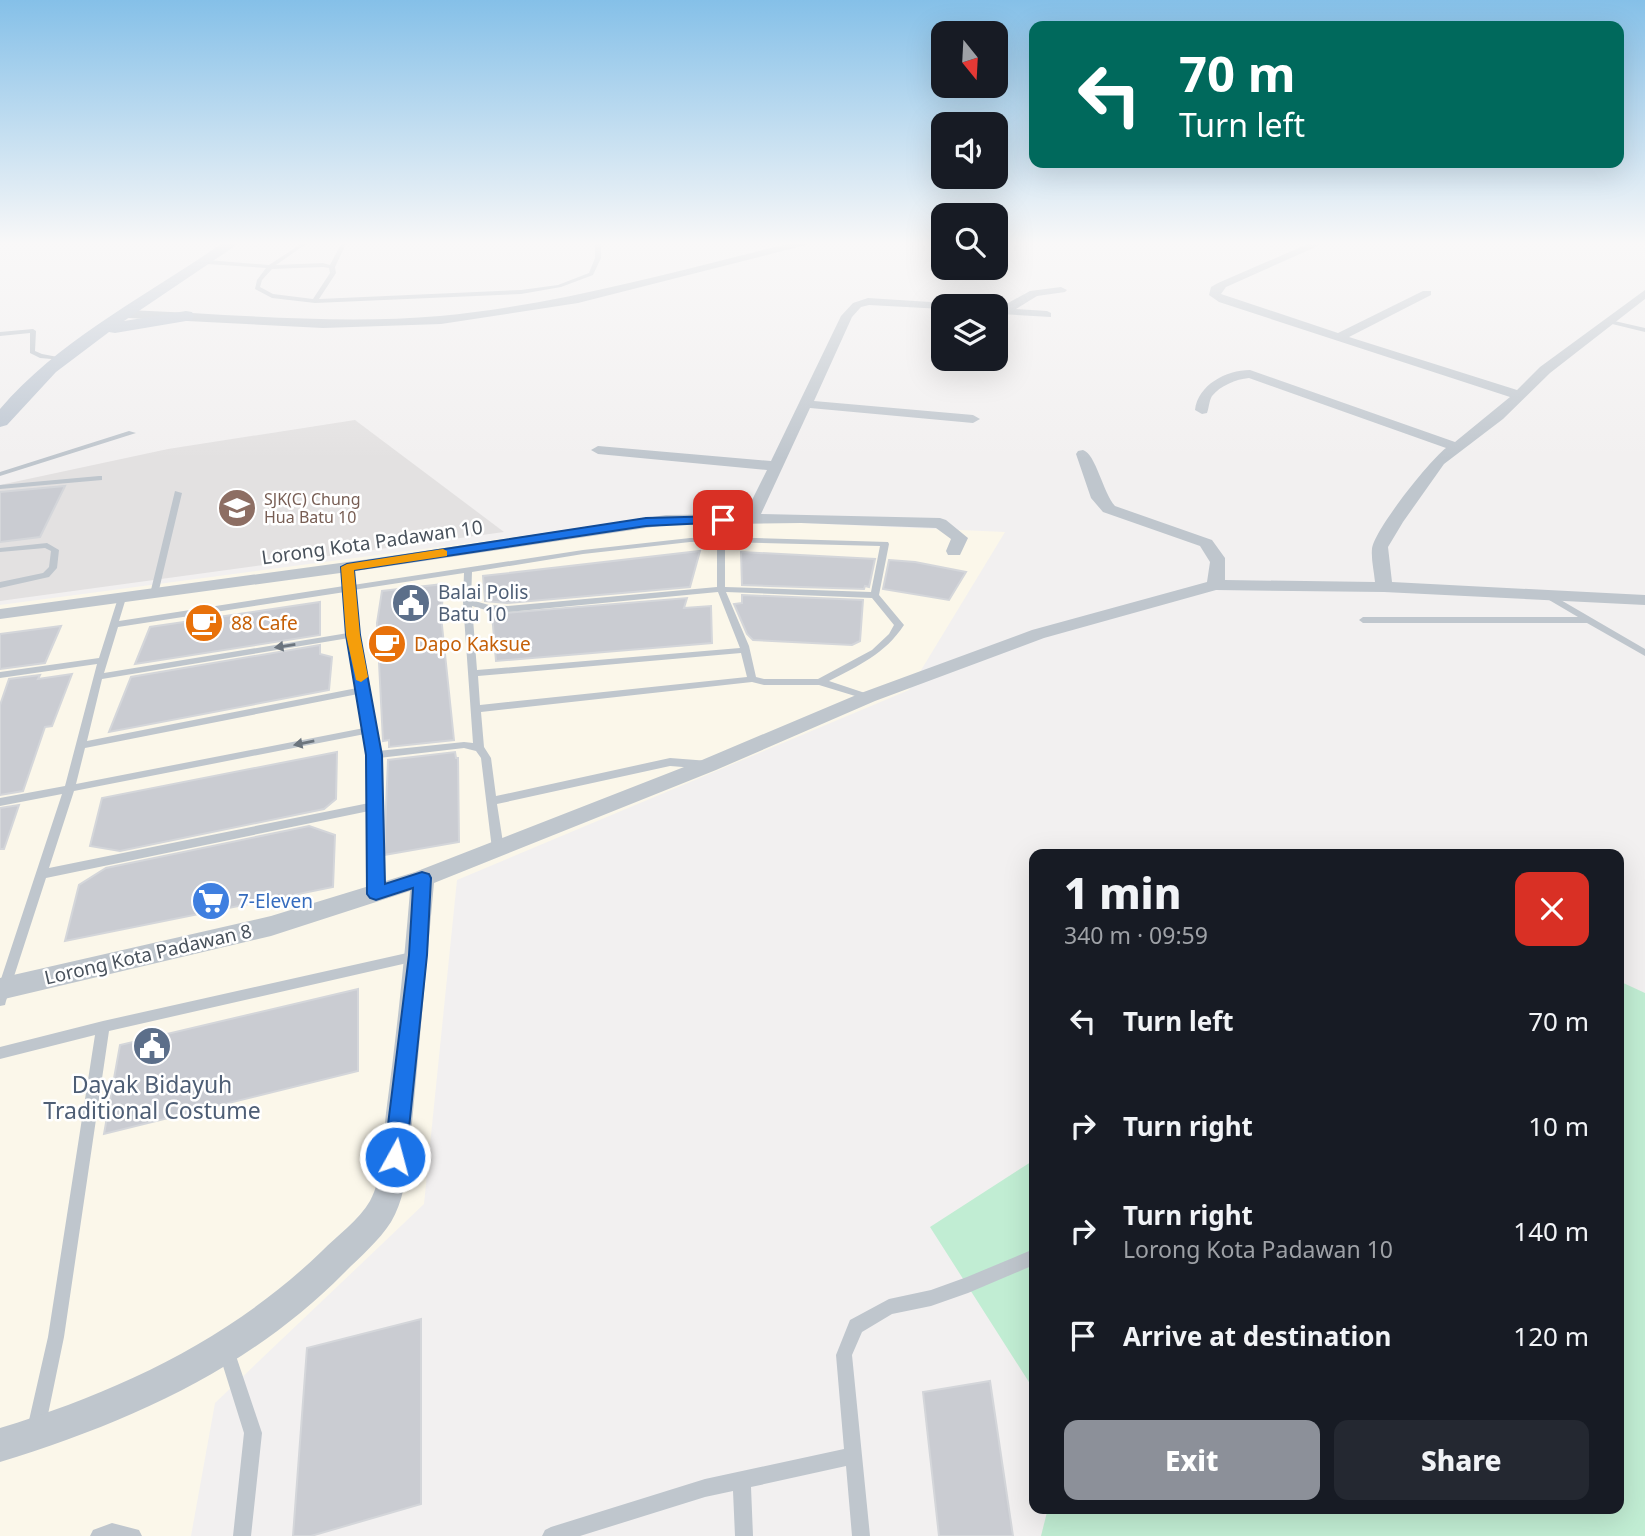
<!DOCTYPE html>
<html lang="en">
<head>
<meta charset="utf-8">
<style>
	:root { --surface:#171b24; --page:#242831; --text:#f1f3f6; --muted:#9ea1a6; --accent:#8c9099 }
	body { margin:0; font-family:"Noto Sans",sans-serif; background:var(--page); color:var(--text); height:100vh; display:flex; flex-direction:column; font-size:26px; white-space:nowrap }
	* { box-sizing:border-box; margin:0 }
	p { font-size:23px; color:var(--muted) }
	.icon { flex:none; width:38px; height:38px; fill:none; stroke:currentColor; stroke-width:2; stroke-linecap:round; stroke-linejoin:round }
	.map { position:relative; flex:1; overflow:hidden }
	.drawer { position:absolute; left:1029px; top:849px; width:595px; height:665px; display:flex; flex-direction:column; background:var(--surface); border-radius:14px; box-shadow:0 7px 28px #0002 }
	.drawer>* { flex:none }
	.top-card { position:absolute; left:1029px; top:21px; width:595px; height:147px; border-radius:14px; box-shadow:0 7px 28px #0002; background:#00695c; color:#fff; overflow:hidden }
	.needle { width:46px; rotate:162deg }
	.buttons { position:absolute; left:931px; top:21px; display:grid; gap:14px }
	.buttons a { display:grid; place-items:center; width:77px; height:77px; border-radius:14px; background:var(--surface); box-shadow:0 7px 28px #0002; font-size:35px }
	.pin { position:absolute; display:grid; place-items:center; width:60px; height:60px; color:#fff; margin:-30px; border-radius:14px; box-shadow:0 4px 10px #0006 }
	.me { position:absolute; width:77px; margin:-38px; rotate:7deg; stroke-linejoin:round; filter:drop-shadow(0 0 5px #0008) }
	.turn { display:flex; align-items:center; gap:24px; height:147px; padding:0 35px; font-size:32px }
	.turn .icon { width:91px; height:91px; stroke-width:2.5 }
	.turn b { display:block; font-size:49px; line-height:60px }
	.round { display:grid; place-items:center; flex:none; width:74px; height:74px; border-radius:14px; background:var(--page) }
	.summary { display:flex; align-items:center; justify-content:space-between; height:119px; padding:0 35px }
	h1 { font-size:42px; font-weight:800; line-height:52px }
	.button { display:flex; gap:14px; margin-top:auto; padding:14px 35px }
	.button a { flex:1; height:80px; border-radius:14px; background:var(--accent); color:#fff; font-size:28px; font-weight:800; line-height:80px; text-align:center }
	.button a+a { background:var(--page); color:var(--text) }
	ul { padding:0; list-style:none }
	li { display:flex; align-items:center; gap:21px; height:105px; padding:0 35px }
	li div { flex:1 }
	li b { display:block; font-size:26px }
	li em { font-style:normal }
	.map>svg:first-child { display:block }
	.commercial { fill:#fbf7ea }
	.education { fill:#e3e1e1 }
	.green { fill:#c1edd3 }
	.building { fill:#caccd2; stroke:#d4d6da; stroke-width:2 }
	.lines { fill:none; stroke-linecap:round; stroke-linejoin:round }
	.service { fill:#bfc6cd; fill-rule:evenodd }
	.minor { fill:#bfc6cd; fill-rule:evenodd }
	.tertiary { fill:#bfc6cd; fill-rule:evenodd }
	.secondary { fill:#bec7d2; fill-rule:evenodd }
	.oneway { fill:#6c757e }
	.route { fill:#1a73e8; stroke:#114b97; stroke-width:2 }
	.slow { fill:#f59e0b }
	.labels { text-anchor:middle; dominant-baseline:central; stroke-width:5; stroke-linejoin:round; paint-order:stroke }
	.far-education-label { font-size:16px; fill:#785e54; stroke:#fff; text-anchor:start }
	.street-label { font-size:19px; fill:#49525c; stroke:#fff }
	.service-label { font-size:19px; fill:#4e5e75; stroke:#fff; text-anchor:start }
	.food-label { font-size:19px; fill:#c56008; stroke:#fff; text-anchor:start }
	.shop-label { font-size:19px; fill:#366cbe; stroke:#fff; text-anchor:start }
	.near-service-label { font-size:23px; fill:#4e5e75; stroke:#fff }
</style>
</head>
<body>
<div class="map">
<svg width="1645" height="1536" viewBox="0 0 1645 1536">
	<rect width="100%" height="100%" fill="#f2f0f0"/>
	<path class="commercial" d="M664 517 1005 532 909 690 457 880 424 1204 215 1403 191 1536H0V605Z"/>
	<path class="education" d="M355 420 504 532 0 601V485L168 449Z"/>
	<path class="green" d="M1619 981 1645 993V1536H1041L1048 1508H1619Z
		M1034 1160V1390L930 1227Z"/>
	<path class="building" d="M65 486 40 537 0 542V492Z
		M700 551 690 587 507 603 485 601 483 576Z
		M741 552 875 559 869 587 865 586 864 589 742 585Z
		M889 560 915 562 966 572 949 600 883 589Z
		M444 584 441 616 454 740 389 747V740L383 741 377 623 382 591Z
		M742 595 863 600 860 641 852 645 753 640 747 634 734 604 742 603Z
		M687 598 684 608 711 606 712 643 496 661 492 614Z
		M320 602V635L135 664 150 627Z
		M61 626 45 663 0 669V634Z
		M320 645V654L332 657 329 690 109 732 131 677Z
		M72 674 52 726 45 727 23 791 0 795V705L9 679 40 675 38 679Z
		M337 752 336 799 324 809 120 851 90 846 102 798Z
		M455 752 456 758H458L459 842 384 855 388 760Z
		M19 805 4 849H0V808Z
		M309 826 335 835 333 887 65 941 79 885 106 868Z
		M358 989V1071L104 1134 120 1045Z
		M421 1319V1504L311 1536H293L307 1348Z
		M990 1381 1013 1536H939L923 1392Z"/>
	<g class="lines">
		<path class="service" d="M301 244H306L276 265 323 263 330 265 341 244H346L335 267 336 273 319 299 521 290 558 285 589 273 595 258V244H601V258L593 275 561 287 521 294 315 303 272 298 255 289 257 280 266 268 207 264 204 262 207 260 269 265ZM323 267 329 268 330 273 313 299 273 294 260 287 262 280 272 269Z
			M1610 320 1645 328V332L1608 323V321Z
			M33 329 36 331 35 351 42 354 63 358V360L40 358 30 353V333L0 336V332Z
			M129 431 136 433 0 476V472Z
			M99 476H102V480L0 489V485Z
			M175 491 182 493 158 594 154 597 150 594Z
			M721 537 888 542 889 544 879 595 904 625C885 654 858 666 829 681L871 695 873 697 871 699H865L819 685H764L752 682 481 712 484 747 491 758 496 796 670 758 709 761 714 765 709 769 670 766 497 804 504 849 502 852H494L492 849 481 758 476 751 464 748 379 758 382 893 380 896 376 898 372 896 370 893 369 811 46 878 6 1001 5 1005 0 1006V982L62 794 0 806V798L65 786 97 664 0 678V672L99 658 118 598 122 595 126 598 119 621 344 586 343 567 347 564 351 567 353 585 583 550 690 538ZM690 542H717V587L507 606 489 605 471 600 472 572 583 554ZM725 542 880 546 871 592 725 587ZM464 573 463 602 473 743 464 742 378 751 376 730 368 692 369 690 358 635 353 590ZM345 592 348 633 104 673 118 627ZM718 592 740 648 477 670 472 606 489 611 507 612ZM726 592 872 598 894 625 889 634 872 650 818 679H764L756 677 749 646ZM349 638 357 688 87 741 102 679ZM741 653 747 677 480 705 478 676ZM358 694 364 728 76 784 85 748ZM365 734 369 755V803L49 868 74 791Z
			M47 543 59 550 57 568 49 577 0 588V582L43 573 49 567 51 551 45 548 0 552V548Z
			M1547 592 1645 649V656L1587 623H1363L1359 620 1363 617H1578L1544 597 1543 595Z
			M416 951 420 952 422 956 420 960 416 961 109 1031 64 1337 45 1429 42 1435 36 1438 30 1435 27 1429 48 1337 95 1035 0 1059V1047L103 1021Z
			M1034 1249V1265L968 1293 931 1306 892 1314 862 1332 852 1355 870 1536H852L846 1466 751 1487 753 1536H735L733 1491 705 1497 580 1536H542L545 1530 551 1527 705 1479 844 1449 836 1355 850 1320 889 1299 931 1290 967 1277Z
			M226 1342 232 1344 234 1350 262 1433 251 1536H233L244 1433 218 1350 220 1344Z
			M112 1523 139 1530 142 1536H90L93 1530Z"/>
		<path class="minor" d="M1308 244 1320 245 1226 287 1221 294 1338 333 1423 291H1431V295L1349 337 1517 390 1540 367 1645 290V299L1550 373 1503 419 1444 464 1403 522 1388 547 1392 582 1645 595V605L1384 592 1216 590 1044 638 875 701 716 770 434 883 409 1156C406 1178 403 1202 391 1222 379 1241 360 1257 344 1273 249 1369 128 1423 0 1462V1428C120 1391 231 1339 322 1251 337 1236 359 1220 370 1201 383 1177 383 1140 386 1113 396 1039 404 965 410 891L271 936 0 1000V978L271 916 415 872 702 760 861 693 1032 630 1207 582 1210 562 1200 546 1103 512 1091 498 1076 454 1078 451 1083 450C1096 454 1103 493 1115 506L1212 540 1225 558V580L1375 582C1374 571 1371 559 1372 549 1374 530 1430 460 1446 448L1249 378C1236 379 1220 386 1212 396 1209 401 1209 408 1207 413L1202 414 1195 410C1198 385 1226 370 1250 370L1455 442 1510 397 1219 302 1209 295 1211 287 1218 283Z
			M1061 287 1067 290 1065 292 1037 296 1016 309 1047 311 1051 313V317L1001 314 996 312 997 309 1030 291Z
			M868 298 946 303 952 306H943V309L869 305 861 307 852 317 814 401 973 415 980 419 973 423 810 408 761 514 940 518 946 520 968 538 960 555H948L946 551 951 539 936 528 801 523 666 525 377 568 0 619V609L377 558 666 515 745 514 767 470 598 454 591 450 598 446 771 461 841 316 853 303Z"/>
		<path class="tertiary" d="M787 244H810L578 303 441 324 323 328 128 318 121 314 128 310C232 314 336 325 440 316 558 305 673 272 787 244Z"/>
		<path class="secondary" d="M221 244H238L124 321 186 311 192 312 194 316 192 320 115 333 109 332 56 372 7 425 0 427V409C61 338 145 297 221 244Z"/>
	</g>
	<defs><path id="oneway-solid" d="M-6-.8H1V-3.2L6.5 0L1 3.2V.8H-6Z" transform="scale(1.75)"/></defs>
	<g class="oneway">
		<use href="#oneway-solid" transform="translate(285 646) rotate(171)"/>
		<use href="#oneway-solid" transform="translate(304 743) rotate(169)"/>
	</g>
	<linearGradient id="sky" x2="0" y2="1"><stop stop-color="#85c0e8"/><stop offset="0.53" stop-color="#f9f8f8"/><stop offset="1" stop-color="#f9f8f8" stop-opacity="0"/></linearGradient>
	<rect width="1645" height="459" fill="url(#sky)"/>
	<path class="route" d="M723 516 727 517V522L646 526 354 570 360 635 382 755 385 884 422 872 429 874 431 878 427 955 406 1157 403 1164 395 1167 387 1164 384 1157 409 955 413 888 376 900 370 898 367 894 366 755 346 635 341 567 347 564 646 518Z"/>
	<path class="slow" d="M443 549 447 551V556L354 570 360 635 368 677 361 682 356 680 346 635 341 567 347 564Z"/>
	<defs>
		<symbol id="school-disc" viewBox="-11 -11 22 22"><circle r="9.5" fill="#8d6e63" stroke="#fff"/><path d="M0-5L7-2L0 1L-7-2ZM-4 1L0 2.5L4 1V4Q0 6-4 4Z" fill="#fff"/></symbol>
		<symbol id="civic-disc" viewBox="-11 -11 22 22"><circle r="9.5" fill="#5c6f8a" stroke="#fff"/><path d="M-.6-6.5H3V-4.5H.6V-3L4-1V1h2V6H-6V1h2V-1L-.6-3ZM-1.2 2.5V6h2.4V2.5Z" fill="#fff"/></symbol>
		<symbol id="cafe-disc" viewBox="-11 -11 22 22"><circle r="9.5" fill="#e8710a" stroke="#fff"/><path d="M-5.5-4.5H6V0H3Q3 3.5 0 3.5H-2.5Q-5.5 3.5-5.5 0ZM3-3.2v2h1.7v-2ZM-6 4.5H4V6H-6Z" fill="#fff"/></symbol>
		<symbol id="supermarket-disc" viewBox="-11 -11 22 22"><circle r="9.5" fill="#3f7fe0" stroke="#fff"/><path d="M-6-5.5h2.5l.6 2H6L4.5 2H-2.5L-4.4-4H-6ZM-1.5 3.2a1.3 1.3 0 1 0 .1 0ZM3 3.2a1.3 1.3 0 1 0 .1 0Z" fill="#fff"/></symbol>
	</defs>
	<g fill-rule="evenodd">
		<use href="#school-disc" x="215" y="486" width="44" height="44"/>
		<use href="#civic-disc" x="389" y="581" width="44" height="44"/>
		<use href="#cafe-disc" x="182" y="601" width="44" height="44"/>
		<use href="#cafe-disc" x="365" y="622" width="44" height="44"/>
		<use href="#supermarket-disc" x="189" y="879" width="44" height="44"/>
		<use href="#civic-disc" x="130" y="1024" width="44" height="44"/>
	</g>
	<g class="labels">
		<g class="far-education-label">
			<text x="264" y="499">SJK(C) Chung<tspan x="264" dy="18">Hua Batu 10</tspan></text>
		</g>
		<g class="street-label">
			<text transform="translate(372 542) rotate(-8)">Lorong Kota Padawan 10</text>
			<text transform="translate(148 954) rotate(-13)">Lorong Kota Padawan 8</text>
		</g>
		<g class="service-label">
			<text x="438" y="592">Balai Polis<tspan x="438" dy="22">Batu 10</tspan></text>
		</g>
		<g class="food-label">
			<text x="231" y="623">88 Cafe</text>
			<text x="414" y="644">Dapo Kaksue</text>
		</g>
		<g class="shop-label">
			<text x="238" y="901">7-Eleven</text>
		</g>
		<g class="near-service-label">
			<text x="152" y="1084">Dayak Bidayuh<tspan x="152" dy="26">Traditional Costume</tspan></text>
		</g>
	</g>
</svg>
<div class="buttons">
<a><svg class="needle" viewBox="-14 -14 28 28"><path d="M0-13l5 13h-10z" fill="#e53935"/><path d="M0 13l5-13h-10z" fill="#9ea1a6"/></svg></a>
<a><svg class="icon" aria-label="sound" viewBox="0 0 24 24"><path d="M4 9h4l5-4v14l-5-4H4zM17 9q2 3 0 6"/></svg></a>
<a><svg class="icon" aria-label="search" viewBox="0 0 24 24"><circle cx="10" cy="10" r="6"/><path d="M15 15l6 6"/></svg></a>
<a><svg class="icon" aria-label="layers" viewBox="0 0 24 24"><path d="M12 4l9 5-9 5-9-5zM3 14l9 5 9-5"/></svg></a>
</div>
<div class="pin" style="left:723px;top:520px;background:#d93025"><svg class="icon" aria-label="arrive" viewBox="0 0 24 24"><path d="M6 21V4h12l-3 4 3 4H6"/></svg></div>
<svg class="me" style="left:395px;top:1157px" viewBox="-20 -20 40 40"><circle r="17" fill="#1a73e8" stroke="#fff" stroke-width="3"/><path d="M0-11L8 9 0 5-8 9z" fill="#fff"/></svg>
<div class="top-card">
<div class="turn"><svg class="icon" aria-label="left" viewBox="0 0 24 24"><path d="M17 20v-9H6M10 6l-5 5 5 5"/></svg><div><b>70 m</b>Turn left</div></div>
</div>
<section class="drawer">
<div class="summary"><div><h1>1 min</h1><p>340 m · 09:59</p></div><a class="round" style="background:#d93025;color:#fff"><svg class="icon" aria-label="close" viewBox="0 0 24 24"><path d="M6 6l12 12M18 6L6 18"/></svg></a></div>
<ul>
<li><svg class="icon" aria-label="left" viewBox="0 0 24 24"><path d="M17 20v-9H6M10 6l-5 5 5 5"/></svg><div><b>Turn left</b></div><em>70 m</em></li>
<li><svg class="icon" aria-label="right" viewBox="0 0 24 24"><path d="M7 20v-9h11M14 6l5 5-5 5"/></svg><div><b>Turn right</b></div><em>10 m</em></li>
<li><svg class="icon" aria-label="right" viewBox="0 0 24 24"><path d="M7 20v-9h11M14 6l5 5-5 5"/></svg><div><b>Turn right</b><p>Lorong Kota Padawan 10</p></div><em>140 m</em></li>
<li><svg class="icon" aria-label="arrive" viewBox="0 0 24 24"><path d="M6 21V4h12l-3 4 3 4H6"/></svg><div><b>Arrive at destination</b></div><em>120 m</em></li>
</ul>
<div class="button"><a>Exit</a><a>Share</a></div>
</section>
</div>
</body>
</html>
